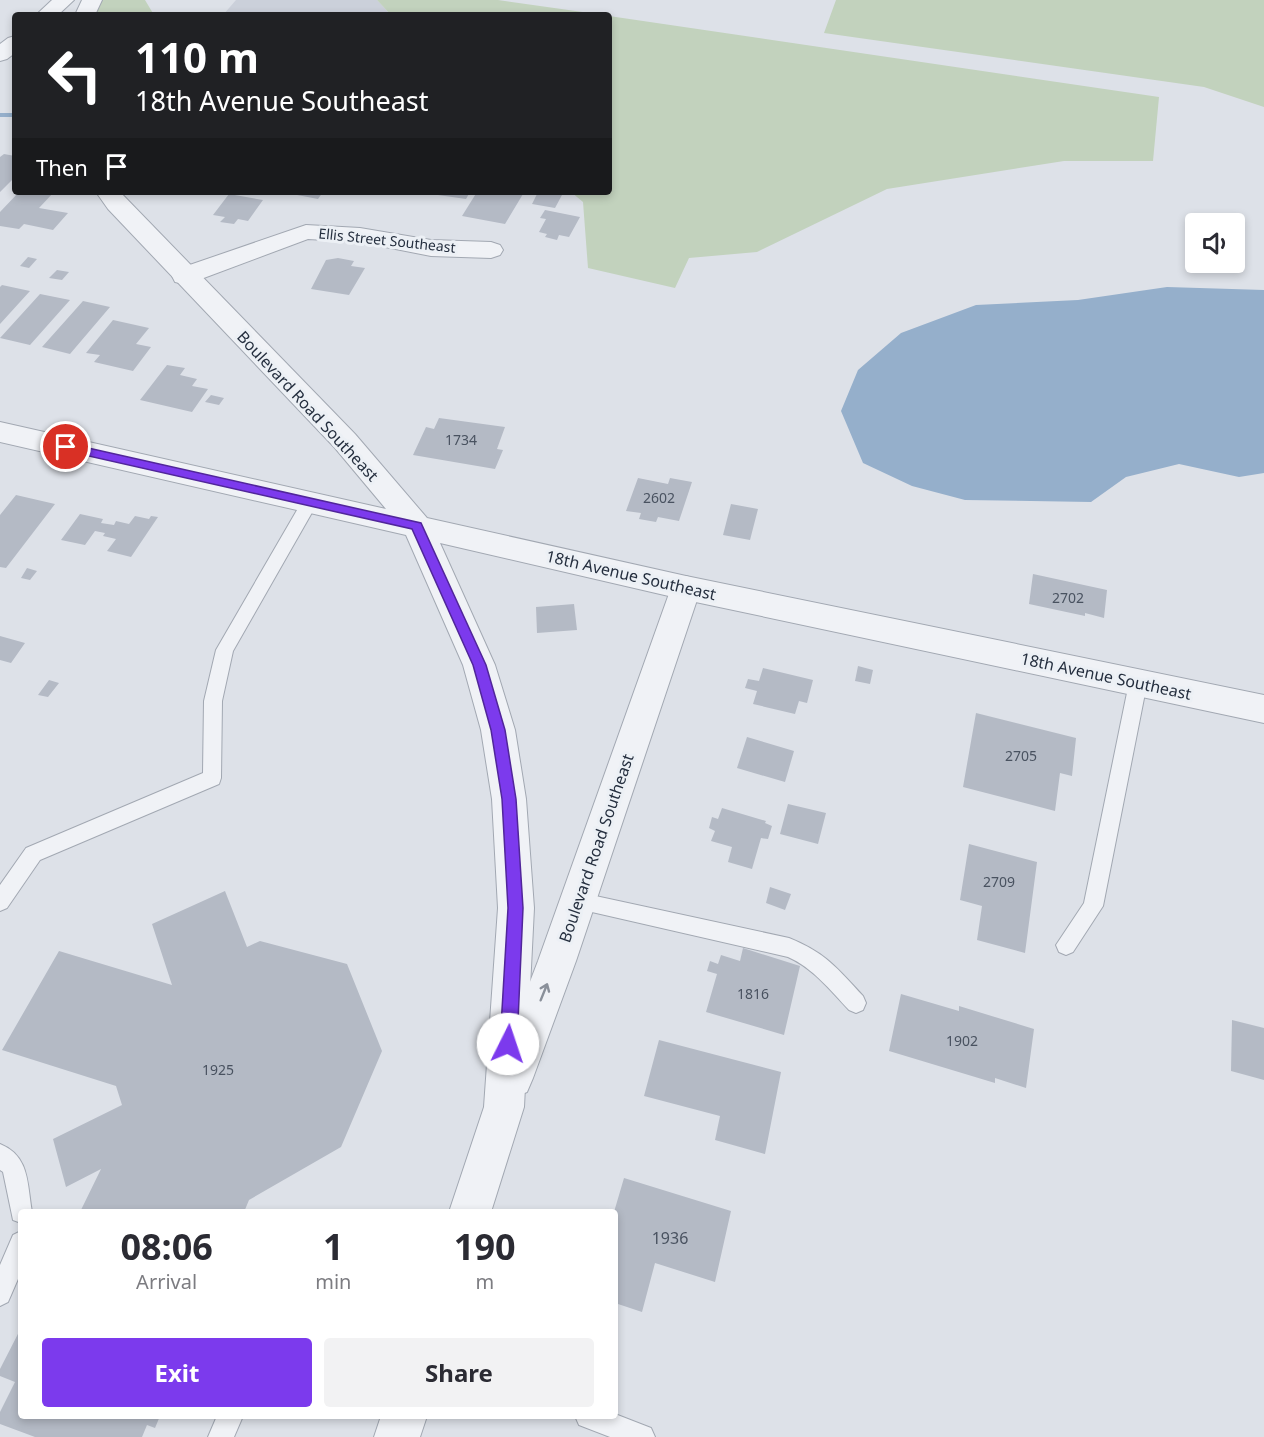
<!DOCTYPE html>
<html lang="en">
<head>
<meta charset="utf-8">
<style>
	:root { --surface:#fff; --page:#f2f2f3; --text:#2b2b33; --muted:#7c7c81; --accent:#7c3aed }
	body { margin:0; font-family:"Noto Sans",sans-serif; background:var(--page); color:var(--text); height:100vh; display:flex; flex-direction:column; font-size:22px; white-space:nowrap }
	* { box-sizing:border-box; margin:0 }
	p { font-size:20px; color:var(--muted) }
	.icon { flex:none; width:33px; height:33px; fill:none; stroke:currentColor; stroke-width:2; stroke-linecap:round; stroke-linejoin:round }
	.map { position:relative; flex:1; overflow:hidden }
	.drawer { position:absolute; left:18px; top:1209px; width:600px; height:210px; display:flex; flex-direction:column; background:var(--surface); border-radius:6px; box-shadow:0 3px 9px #0003 }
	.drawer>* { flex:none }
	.hud { position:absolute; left:12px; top:12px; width:600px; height:183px; border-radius:6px; box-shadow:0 3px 9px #0003; background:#202124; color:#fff; overflow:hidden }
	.controls { position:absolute; left:1185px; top:213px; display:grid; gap:12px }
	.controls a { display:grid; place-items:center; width:60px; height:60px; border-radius:6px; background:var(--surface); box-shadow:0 3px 9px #0003; font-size:30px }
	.pin { position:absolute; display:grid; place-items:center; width:51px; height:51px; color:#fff; margin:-26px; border:3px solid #fff; border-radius:50%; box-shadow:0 2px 6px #0007 }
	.me { position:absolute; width:66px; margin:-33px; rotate:4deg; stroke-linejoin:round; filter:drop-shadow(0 0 4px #0008) }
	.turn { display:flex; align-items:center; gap:21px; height:126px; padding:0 24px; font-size:27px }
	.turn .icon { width:78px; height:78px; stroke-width:2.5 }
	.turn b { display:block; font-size:42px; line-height:51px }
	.then { display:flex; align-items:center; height:57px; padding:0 24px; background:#0003; gap:12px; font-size:22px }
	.eta { display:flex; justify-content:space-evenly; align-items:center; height:102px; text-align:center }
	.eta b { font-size:36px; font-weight:700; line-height:42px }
	.cta { display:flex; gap:12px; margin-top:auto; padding:12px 24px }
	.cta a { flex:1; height:69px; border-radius:6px; background:var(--accent); color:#fff; font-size:24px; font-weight:700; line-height:69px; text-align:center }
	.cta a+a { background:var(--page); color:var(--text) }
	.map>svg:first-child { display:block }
	.built { fill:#cbd0da }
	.green { fill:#c2d2bd }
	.water { fill:#95afcb }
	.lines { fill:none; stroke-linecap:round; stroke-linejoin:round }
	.stream { fill:#95afcb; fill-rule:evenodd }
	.building { fill:#b4bac5 }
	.service-casing { stroke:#a2a8b2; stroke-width:2 }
	.minor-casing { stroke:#a2a8b2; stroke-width:2 }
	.tertiary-casing { stroke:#a2a8b2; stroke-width:2 }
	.service { fill:#f0f2f6; fill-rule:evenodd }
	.minor { fill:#f0f2f6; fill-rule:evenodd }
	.tertiary { fill:#f0f2f6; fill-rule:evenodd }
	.oneway { stroke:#8a909a }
	.route { fill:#7c3aed; stroke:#51269a; stroke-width:1.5 }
	.labels { text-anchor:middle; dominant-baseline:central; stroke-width:6; stroke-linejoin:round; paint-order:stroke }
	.far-street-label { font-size:14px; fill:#252f3f; stroke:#ecf0f5 }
	.number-label { font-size:14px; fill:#495260 }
	.street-label { font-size:16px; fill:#252f3f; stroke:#ecf0f5 }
	.near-number-label { font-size:16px; fill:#495260 }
</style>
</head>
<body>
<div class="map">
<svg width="1264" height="1437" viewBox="0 0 1264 1437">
	<rect width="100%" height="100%" fill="#dde1e8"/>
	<path class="built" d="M236 0H377L391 15H223Z"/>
	<path class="green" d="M99 0H145L154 15H85Z
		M377 0H498L604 15H391Z
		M836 0H1264V107L1204 87 824 33Z
		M609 16 1159 97 1153 161H1064L887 189 757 252 689 258 675 288 588 268 583 202 571 192H609Z"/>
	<path class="water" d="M1167 287 1264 290V473L1239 477 1179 464 1126 477 1091 502 965 500 912 486 863 463 841 411 858 370 901 333 976 305 1078 300Z"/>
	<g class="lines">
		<path class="stream" d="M0 113H15V117H0Z"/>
	</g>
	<path class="building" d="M4 154 15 156V177L0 192V157Z
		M19 192H54L39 208 68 213 53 230 24 224 19 229 0 226V212Z
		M294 192H323L318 199 292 194Z
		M439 192H470L466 199 438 195Z
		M477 192H511L523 194 505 224 462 216Z
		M538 192H553L562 195 555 208 532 204Z
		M229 194 263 200 248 221 238 219 234 224 220 222 225 217 213 215Z
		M545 210 580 217 569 237 559 235 557 240 545 237 547 234 539 232 546 219 540 218Z
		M28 257 37 259 29 268 20 266Z
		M338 258 354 261 351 266 365 268 349 295 311 289 326 260Z
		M57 270 69 272 62 280 49 278Z
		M2 285 30 291 0 324V287Z
		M40 294 70 300 30 345 0 338Z
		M83 301 110 307 70 354 42 347Z
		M113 320 149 328 136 344 151 347 133 371 94 362 100 355 86 353Z
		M167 365 185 368 180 375 197 379 192 386 208 389 192 412 140 400Z
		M211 395 224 398 219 405 205 402Z
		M439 418 505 427 497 449 503 450 495 469 413 455 426 427 434 429Z
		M638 478 668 484 670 478 692 482 679 521 658 517 656 522 639 519 641 513 626 511Z
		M16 495 55 504 6 568 0 567V515Z
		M731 504 758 509 750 540 723 535Z
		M80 514 103 519 101 523 114 525 116 521 129 524 135 516 149 519 151 516 158 517 131 557 107 551 116 539 103 536 105 533 95 531 85 545 61 540Z
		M27 568 37 571 30 580 21 578Z
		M1033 574 1107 590 1104 618 1085 613V616L1029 604Z
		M574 604 577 630 537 633 536 607Z
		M0 636 25 643 11 663 0 660Z
		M858 666 873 670 870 684 855 681Z
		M763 668 813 680 807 703 799 701 795 714 753 704 757 691 745 688 748 679 759 681Z
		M49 680 59 683 48 697 38 695Z
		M976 713 1076 738 1072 776 1060 773 1055 811 963 787Z
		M747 737 794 751 785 782 737 768Z
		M788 804 826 813 818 844 780 834Z
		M722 808 766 821 765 823 772 826 768 839 761 838 752 869 728 862 732 847 711 841 715 831 709 828 712 817 718 819Z
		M969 844 1037 862 1025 953 977 940 982 906 960 900Z
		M770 887 791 894 785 910 766 903Z
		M225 891 247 947 260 941 347 964 382 1051 341 1147 249 1200 244 1212H80L101 1169 66 1187 53 1139 122 1105 116 1086 2 1050 59 951 172 985 152 924Z
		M743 948 800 966 784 1035 706 1012 717 974 707 971 710 961 718 964 721 955 740 961Z
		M901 994 959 1011V1006L1034 1029 1026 1088 995 1078V1083L889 1051Z
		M1232 1020 1264 1028V1080L1231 1071Z
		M659 1040 781 1072 765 1154 715 1140 720 1116 644 1096Z
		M624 1178 731 1211 715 1282 655 1263 642 1312 615 1303 614 1212Z
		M21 1328V1416H160L155 1428 147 1425 142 1437H35L0 1424V1412L15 1382 0 1376V1369Z"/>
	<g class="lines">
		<defs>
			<path id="service" d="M310 496 316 498 318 502 233 651 222 701 221 778 219 784 40 860 7 908 0 911V885L26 848 203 773 204 701 216 650 304 498Z
				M1138 676 1144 678 1147 683 1103 906 1073 952 1066 955 1059 952 1056 945 1084 903 1129 683 1132 678Z
				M577 892 789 938C826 953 837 968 863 996L866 1003 863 1010 856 1013 849 1010C830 990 813 968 788 957L570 907 567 901 570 895Z
				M0 1144C30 1156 27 1184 32 1212H21V1223L13 1220 3 1172 0 1170Z
				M21 1231V1272L8 1302 0 1306V1265L13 1235Z
				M615 1414 651 1428 655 1437H610L579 1425 575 1416H615Z
				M217 1416H243L234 1437H208Z"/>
			<path id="minor" d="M52 0H74L58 15H36Z
				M15 36V53L7 59 0 61V44L8 38Z
				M306 225 360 228 431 240 491 242 500 245 503 250 500 255 491 258 431 256 360 242 308 239 193 282 184 284 175 282 172 276 175 270Z
				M686 576 697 580 701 588 576 961 533 1078 527 1092 513 1098 499 1092 493 1078 538 961 671 588 675 580Z"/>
			<path id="tertiary" d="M82 0H102L95 15H75Z
				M96 192H120L355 434 427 518 686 576 1264 695V723L686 600 440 543 495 665 515 730 526 799 534 908 524 1107 491 1212H449L484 1107 498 908 492 799 481 730 463 665 406 535 0 442V422L386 509 335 448 108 209Z
				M381 1416H427L420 1437H374Z"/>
		</defs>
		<use href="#service" class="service-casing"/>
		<use href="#minor" class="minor-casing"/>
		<use href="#tertiary" class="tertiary-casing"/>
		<use href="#service" class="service"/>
		<use href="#minor" class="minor"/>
		<use href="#tertiary" class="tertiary"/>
	</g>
	<defs><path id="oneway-shaft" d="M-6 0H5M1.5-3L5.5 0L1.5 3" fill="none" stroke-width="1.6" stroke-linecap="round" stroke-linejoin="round" transform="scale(1.5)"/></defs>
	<use class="oneway" href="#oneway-shaft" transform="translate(544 992) rotate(-68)"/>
	<path class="route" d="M66 443 421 523 486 665 505 730 516 799 523 908 517 1044 514 1049 508 1052 503 1049 500 1044 508 908 502 799 491 730 473 665 412 529 62 450V444Z"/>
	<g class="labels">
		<g class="far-street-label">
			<text transform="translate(387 240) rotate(6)">Ellis Street Southeast</text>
		</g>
		<g class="number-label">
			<text x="461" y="439">1734</text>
			<text x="659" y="497">2602</text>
			<text x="1068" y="597">2702</text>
			<text x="1021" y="755">2705</text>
			<text x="999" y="881">2709</text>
			<text x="753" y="993">1816</text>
			<text x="962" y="1040">1902</text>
			<text x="218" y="1069">1925</text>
		</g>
		<g class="street-label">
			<text transform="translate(308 406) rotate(47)">Boulevard Road Southeast</text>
			<text transform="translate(631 575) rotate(13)">18th Avenue Southeast</text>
			<text transform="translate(1106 676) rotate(12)">18th Avenue Southeast</text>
			<text transform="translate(596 848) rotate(-71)">Boulevard Road Southeast</text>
		</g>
		<g class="near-number-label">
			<text x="670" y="1238">1936</text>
		</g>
	</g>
</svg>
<div class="controls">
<a><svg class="icon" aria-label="sound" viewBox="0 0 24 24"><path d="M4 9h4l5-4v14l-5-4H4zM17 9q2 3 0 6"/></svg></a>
</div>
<div class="pin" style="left:66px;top:447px;background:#d93025"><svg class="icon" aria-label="arrive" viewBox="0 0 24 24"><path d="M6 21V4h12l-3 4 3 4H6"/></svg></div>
<svg class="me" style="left:508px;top:1044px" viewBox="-20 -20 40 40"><circle r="19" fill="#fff"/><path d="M0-13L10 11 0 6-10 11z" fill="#7c3aed"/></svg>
<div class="hud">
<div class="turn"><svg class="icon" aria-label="left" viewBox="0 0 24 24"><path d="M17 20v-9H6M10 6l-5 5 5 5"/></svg><div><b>110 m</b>18th Avenue Southeast</div></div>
<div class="then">Then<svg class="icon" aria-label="arrive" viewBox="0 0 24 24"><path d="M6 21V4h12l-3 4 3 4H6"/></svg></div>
</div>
<section class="drawer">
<div class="eta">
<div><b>08:06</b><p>Arrival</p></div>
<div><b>1</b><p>min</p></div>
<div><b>190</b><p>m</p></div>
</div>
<div class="cta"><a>Exit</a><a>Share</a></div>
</section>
</div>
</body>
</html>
